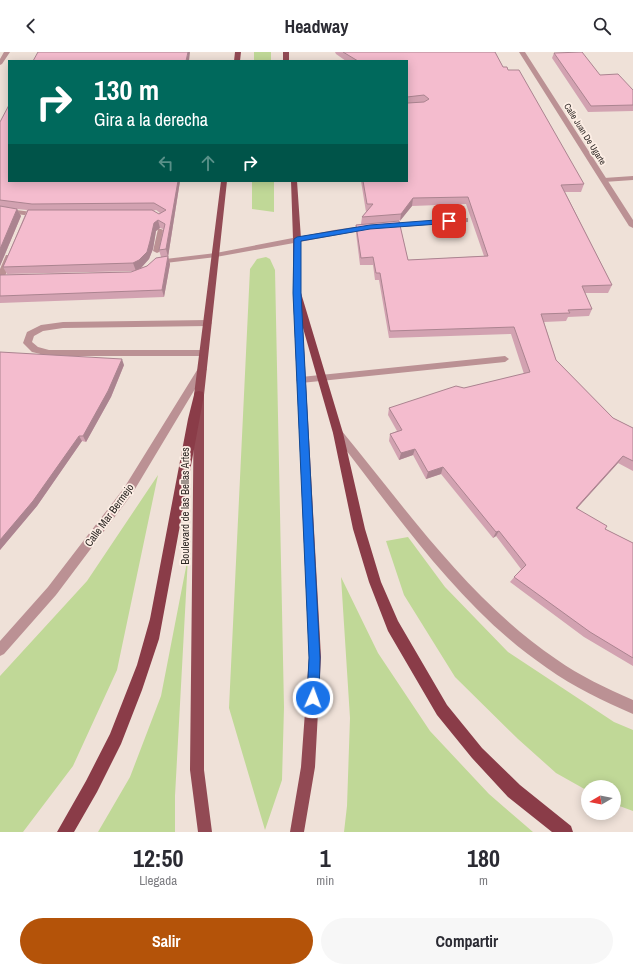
<!DOCTYPE html>
<html lang="es">
<head>
<meta charset="utf-8">
<style>
	:root { --surface:#fff; --page:#f7f7f7; --text:#2b2b33; --muted:#7c7c81; --accent:#b45309 }
	body { margin:0; font-family:"Archivo Narrow",sans-serif; background:var(--page); color:var(--text); height:100vh; display:flex; flex-direction:column; font-size:15px; white-space:nowrap }
	* { box-sizing:border-box; margin:0 }
	p { font-size:13px; color:var(--muted) }
	.icon { flex:none; width:22px; height:22px; fill:none; stroke:currentColor; stroke-width:2; stroke-linecap:round; stroke-linejoin:round }
	.map { position:relative; height:780px; overflow:hidden }
	.panel { display:flex; flex-direction:column; background:var(--surface); flex:1 }
	.panel>* { flex:none }
	.top-card { position:absolute; left:8px; top:8px; width:400px; height:122px; border-radius:0px; box-shadow:0 2px 10px #0003; background:#00695c; color:#fff; overflow:hidden }
	.needle { width:26px; rotate:260deg }
	.controls { position:absolute; left:581px; top:728px; display:grid; gap:8px }
	.controls a { display:grid; place-items:center; width:40px; height:40px; border-radius:50%; background:var(--surface); box-shadow:0 2px 10px #0003; font-size:20px }
	.pin { position:absolute; display:grid; place-items:center; width:34px; height:34px; color:#fff; margin:-17px; border-radius:8px; box-shadow:0 2px 6px #0006 }
	.me { position:absolute; width:44px; margin:-22px; rotate:2deg; stroke-linejoin:round; filter:drop-shadow(0 0 3px #0008) }
	.turn { display:flex; align-items:center; gap:14px; height:84px; padding:0 20px; font-size:18px }
	.turn .icon { width:52px; height:52px; stroke-width:2.5 }
	.turn b { display:block; font-size:28px; line-height:34px }
	.lanes { display:flex; align-items:center; height:38px; padding:0 20px; background:#0003; justify-content:center; gap:20px; direction:ltr }
	.lanes .off { opacity:.35 }
	.eta { display:flex; justify-content:space-evenly; align-items:center; height:68px; text-align:center }
	.eta b { font-size:24px; font-weight:800; line-height:28px }
	.action { display:flex; gap:8px; margin-top:auto; padding:8px 20px }
	.action a { flex:1; height:46px; border-radius:24px; background:var(--accent); color:#fff; font-size:16px; font-weight:800; line-height:46px; text-align:center }
	.action a+a { background:var(--page); color:var(--text) }
	header { display:flex; justify-content:space-between; align-items:center; height:52px; padding:0 20px; background:var(--surface); font-size:18px; font-weight:800 }
	.map>svg:first-child { display:block }
	.green { fill:#c0d897 }
	.lines { fill:none; stroke-linecap:round; stroke-linejoin:round }
	.service { fill:#bb9194; fill-rule:evenodd }
	.minor { fill:#bb9194; fill-rule:evenodd }
	.primary { fill:#924a54; fill-rule:evenodd }
	.trunk { fill:#8a3c48; fill-rule:evenodd }
	.wall { fill:#d2a2b1; fill-rule:evenodd }
	.shaded-wall { fill:#ab8490 }
	.building { fill:#f4bcce; stroke:#ab8490 }
	.route { fill:#1a73e8; stroke:#114b97 }
	.labels { text-anchor:middle; dominant-baseline:central; stroke-width:3.5; stroke-linejoin:round; paint-order:stroke }
	.far-street-label { font-size:9px; fill:#2e2825; stroke:#fdeee5 }
	.street-label { font-size:11px; fill:#2e2825; stroke:#fdeee5 }
</style>
</head>
<body>
<header><svg class="icon" aria-label="back" viewBox="0 0 24 24"><path d="M15 5l-7 7 7 7"/></svg>Headway<svg class="icon" aria-label="search" viewBox="0 0 24 24"><circle cx="10" cy="10" r="6"/><path d="M15 15l6 6"/></svg></header>
<div class="map">
<svg width="633" height="780" viewBox="0 0 633 780">
	<rect width="100%" height="100%" fill="#efe1d8"/>
	<path class="green" d="M254 0H271V9H254Z
		M252 129H274V160L252 157Z
		M266 205 270 207 275 218 284 655 282 728 265 778 229 656 250 217 257 207Z
		M158 423 117 618 73 714 23 780H0V624L87 529Z
		M408 485 445 535 508 600 614 670 633 678V759L614 752V735H588V739L556 721 518 687 455 625 404 543 386 489Z
		M188 505 175 744V780H98L130 725 161 644Z
		M341 525 378 601 430 679 489 742 533 780H344L347 754 350 666Z"/>
	<g class="lines">
		<path class="service" d="M4 0H10L2 12 0 13V7Z
			M633 124V128L604 130 601 128 604 126Z
			M0 156 40 161 44 163 40 165 0 160Z
			M465 166H468V170L388 176 384 174 388 172Z
			M368 173 372 175 371 177 216 205 157 212 153 210 157 208 216 201 334 178Z
			M158 177H161L165 179 161 199 157 201 153 199Z
			M6 203H9L13 205 5 224 13 225 14 227 10 230H0V217Z
			M208 268 212 271 208 274 63 276 43 279 34 284 32 290 38 295 49 298H204L208 301 204 304H49L32 300 23 291 27 280 41 273 63 270Z
			M505 304 509 307 505 310 301 331 296 328 301 325Z"/>
		<path class="minor" d="M519 0H525L633 168V176L629 174Z
			M202 314 207 317 132 442 56 543 4 602 0 604V589L48 535 124 436 199 315Z
			M338 377 341 378C407 458 469 548 556 607 580 624 606 636 633 648V662C603 649 574 635 547 616 461 558 398 464 335 384L333 381 335 378Z"/>
		<path class="primary" d="M235 0H241L240 9H234Z
			M283 0H289V9H283Z
			M221 129H227L204 343V718L212 780H198L190 718 194 343Z
			M291 129H297L301 187V241L321 605 315 715 304 780H290L301 715 309 605 293 241V187Z"/>
		<path class="trunk" d="M297 238 301 241 343 381 365 477 381 530 398 569 447 653 482 696 520 733 571 774 573 780H552L508 745 472 706 437 663 388 579 369 530 353 477 333 381 293 241Z
			M199 339 203 340 204 343 159 587 142 638 121 692 97 740 74 780H57L86 729 110 682 137 613 150 567 188 367 194 343 195 340Z"/>
	</g>
	<path class="wall" d="M335 0H495L503 15 584 132 581 140H565L612 233 608 241H585L592 257 589 264 568 265 566 269 544 270 556 308 613 366 633 376V419L618 411 577 456 605 477 633 491V614L584 585 510 530 521 517 496 484 493 486 441 422 426 427 413 403 399 408 389 389 390 382 397 379 388 363 389 356 464 336 524 322 511 282 389 286 379 228H375L373 213H360L356 181V173L361 172 362 165 366 160 361 129H407V9H346L336 2ZM466 152 484 204 408 208 399 169 412 154Z
		M554 1 600 23 633 38V59L588 60 552 6Z
		M0 70 180 129 168 205 170 212 164 245 0 251V223L131 220 135 219 7 222 3 215 27 158 17 157 21 164 0 214ZM156 158 160 161 159 162 153 159ZM160 176 163 177 159 198 161 205 147 214 138 217 141 216 149 207 153 197 156 179Z
		M0 300 124 313 111 345 86 390 82 389 37 454 0 498Z"/>
	<path class="shaded-wall" d="M188 0H190L189 9H186Z
		M178 129H180L168 205 166 197Z
		M413 146 412 154 400 169 401 162Z
		M17 157 21 164 0 214V197Z
		M158 168 160 176 156 179 153 197 149 207 141 216 136 219 133 211 154 171Z
		M168 204 170 212 164 245 162 238Z
		M122 307 124 313 111 345 86 390 83 384Z
		M79 384 82 389 37 454 0 498V488Z
		M415 397 413 403 399 408 401 401Z
		M623 404 618 411 572 462 576 456Z
		M443 415 441 422 426 427 428 420Z
		M499 479 496 484 493 486 496 480Z"/>
	<path class="building" d="M38 0H188L186 9H33Z
		M343 0H495L503 15H507L508 18H519L584 132 561 133 612 233 582 234 592 257 568 258 570 261 541 262 556 308 613 366 633 376V409L623 404 576 456 607 474 605 477 633 491V606L590 580 514 525 526 513 499 479 496 480 443 415 428 420 415 397 401 401 390 382 402 378 389 356 456 334 464 336 530 320 514 275 390 279 380 221H376L373 205 361 206 356 173 399 169 408 208 488 204 468 145 413 146 401 162 362 165 373 152H367L363 129H407V50L408 51 424 50 429 47 424 43 407 45V9H358Z
		M582 0 600 23 618 22 633 38V53L591 54 554 1Z
		M9 53V129H178L166 197 159 198 165 172 158 168 154 171 150 189 147 200 139 208 133 211 3 215 28 158H152L159 162 166 158 154 151 32 152 0 148V70Z
		M0 154 17 157 0 197Z
		M168 204 162 238 0 244V223L131 220 147 214 156 206Z
		M0 300 122 307 108 339 83 384H79L33 449 0 488Z"/>
	<path class="route" d="M449 167 452 168V171L370 177 301 189V241L320 606 319 646 318 651 313 652 309 651 307 646 309 606 293 241 294 187 297 185 370 173Z"/>
	<g class="labels">
		<g class="far-street-label">
			<text transform="translate(585 82) rotate(58)">Calle Juan De Ugarte</text>
		</g>
		<g class="street-label">
			<text transform="translate(185 454) rotate(-90)">Boulevard de las Bellas Artes</text>
			<text transform="translate(109 463) rotate(-54)">Calle Mar Bermejo</text>
		</g>
	</g>
</svg>
<div class="controls">
<a><svg class="needle" viewBox="-14 -14 28 28"><path d="M0-13l5 13h-10z" fill="#e53935"/><path d="M0 13l5-13h-10z" fill="#7c7c81"/></svg></a>
</div>
<div class="pin" style="left:449px;top:169px;background:#d93025"><svg class="icon" aria-label="arrive" viewBox="0 0 24 24"><path d="M6 21V4h12l-3 4 3 4H6"/></svg></div>
<svg class="me" style="left:313px;top:646px" viewBox="-20 -20 40 40"><circle r="17" fill="#1a73e8" stroke="#fff" stroke-width="3"/><path d="M0-11L8 9 0 5-8 9z" fill="#fff"/></svg>
<div class="top-card">
<div class="turn"><svg class="icon" aria-label="right" viewBox="0 0 24 24"><path d="M7 20v-9h11M14 6l5 5-5 5"/></svg><div><b>130 m</b>Gira a la derecha</div></div>
<div class="lanes"><svg class="icon off" aria-label="left" viewBox="0 0 24 24"><path d="M17 20v-9H6M10 6l-5 5 5 5"/></svg><svg class="icon off" aria-label="ahead" viewBox="0 0 24 24"><path d="M12 20V5M6 11l6-6 6 6"/></svg><svg class="icon" aria-label="right" viewBox="0 0 24 24"><path d="M7 20v-9h11M14 6l5 5-5 5"/></svg></div>
</div>
</div>
<section class="panel">
<div class="eta">
<div><b>12:50</b><p>Llegada</p></div>
<div><b>1</b><p>min</p></div>
<div><b>180</b><p>m</p></div>
</div>
<div class="action"><a>Salir</a><a>Compartir</a></div>
</section>
</body>
</html>
